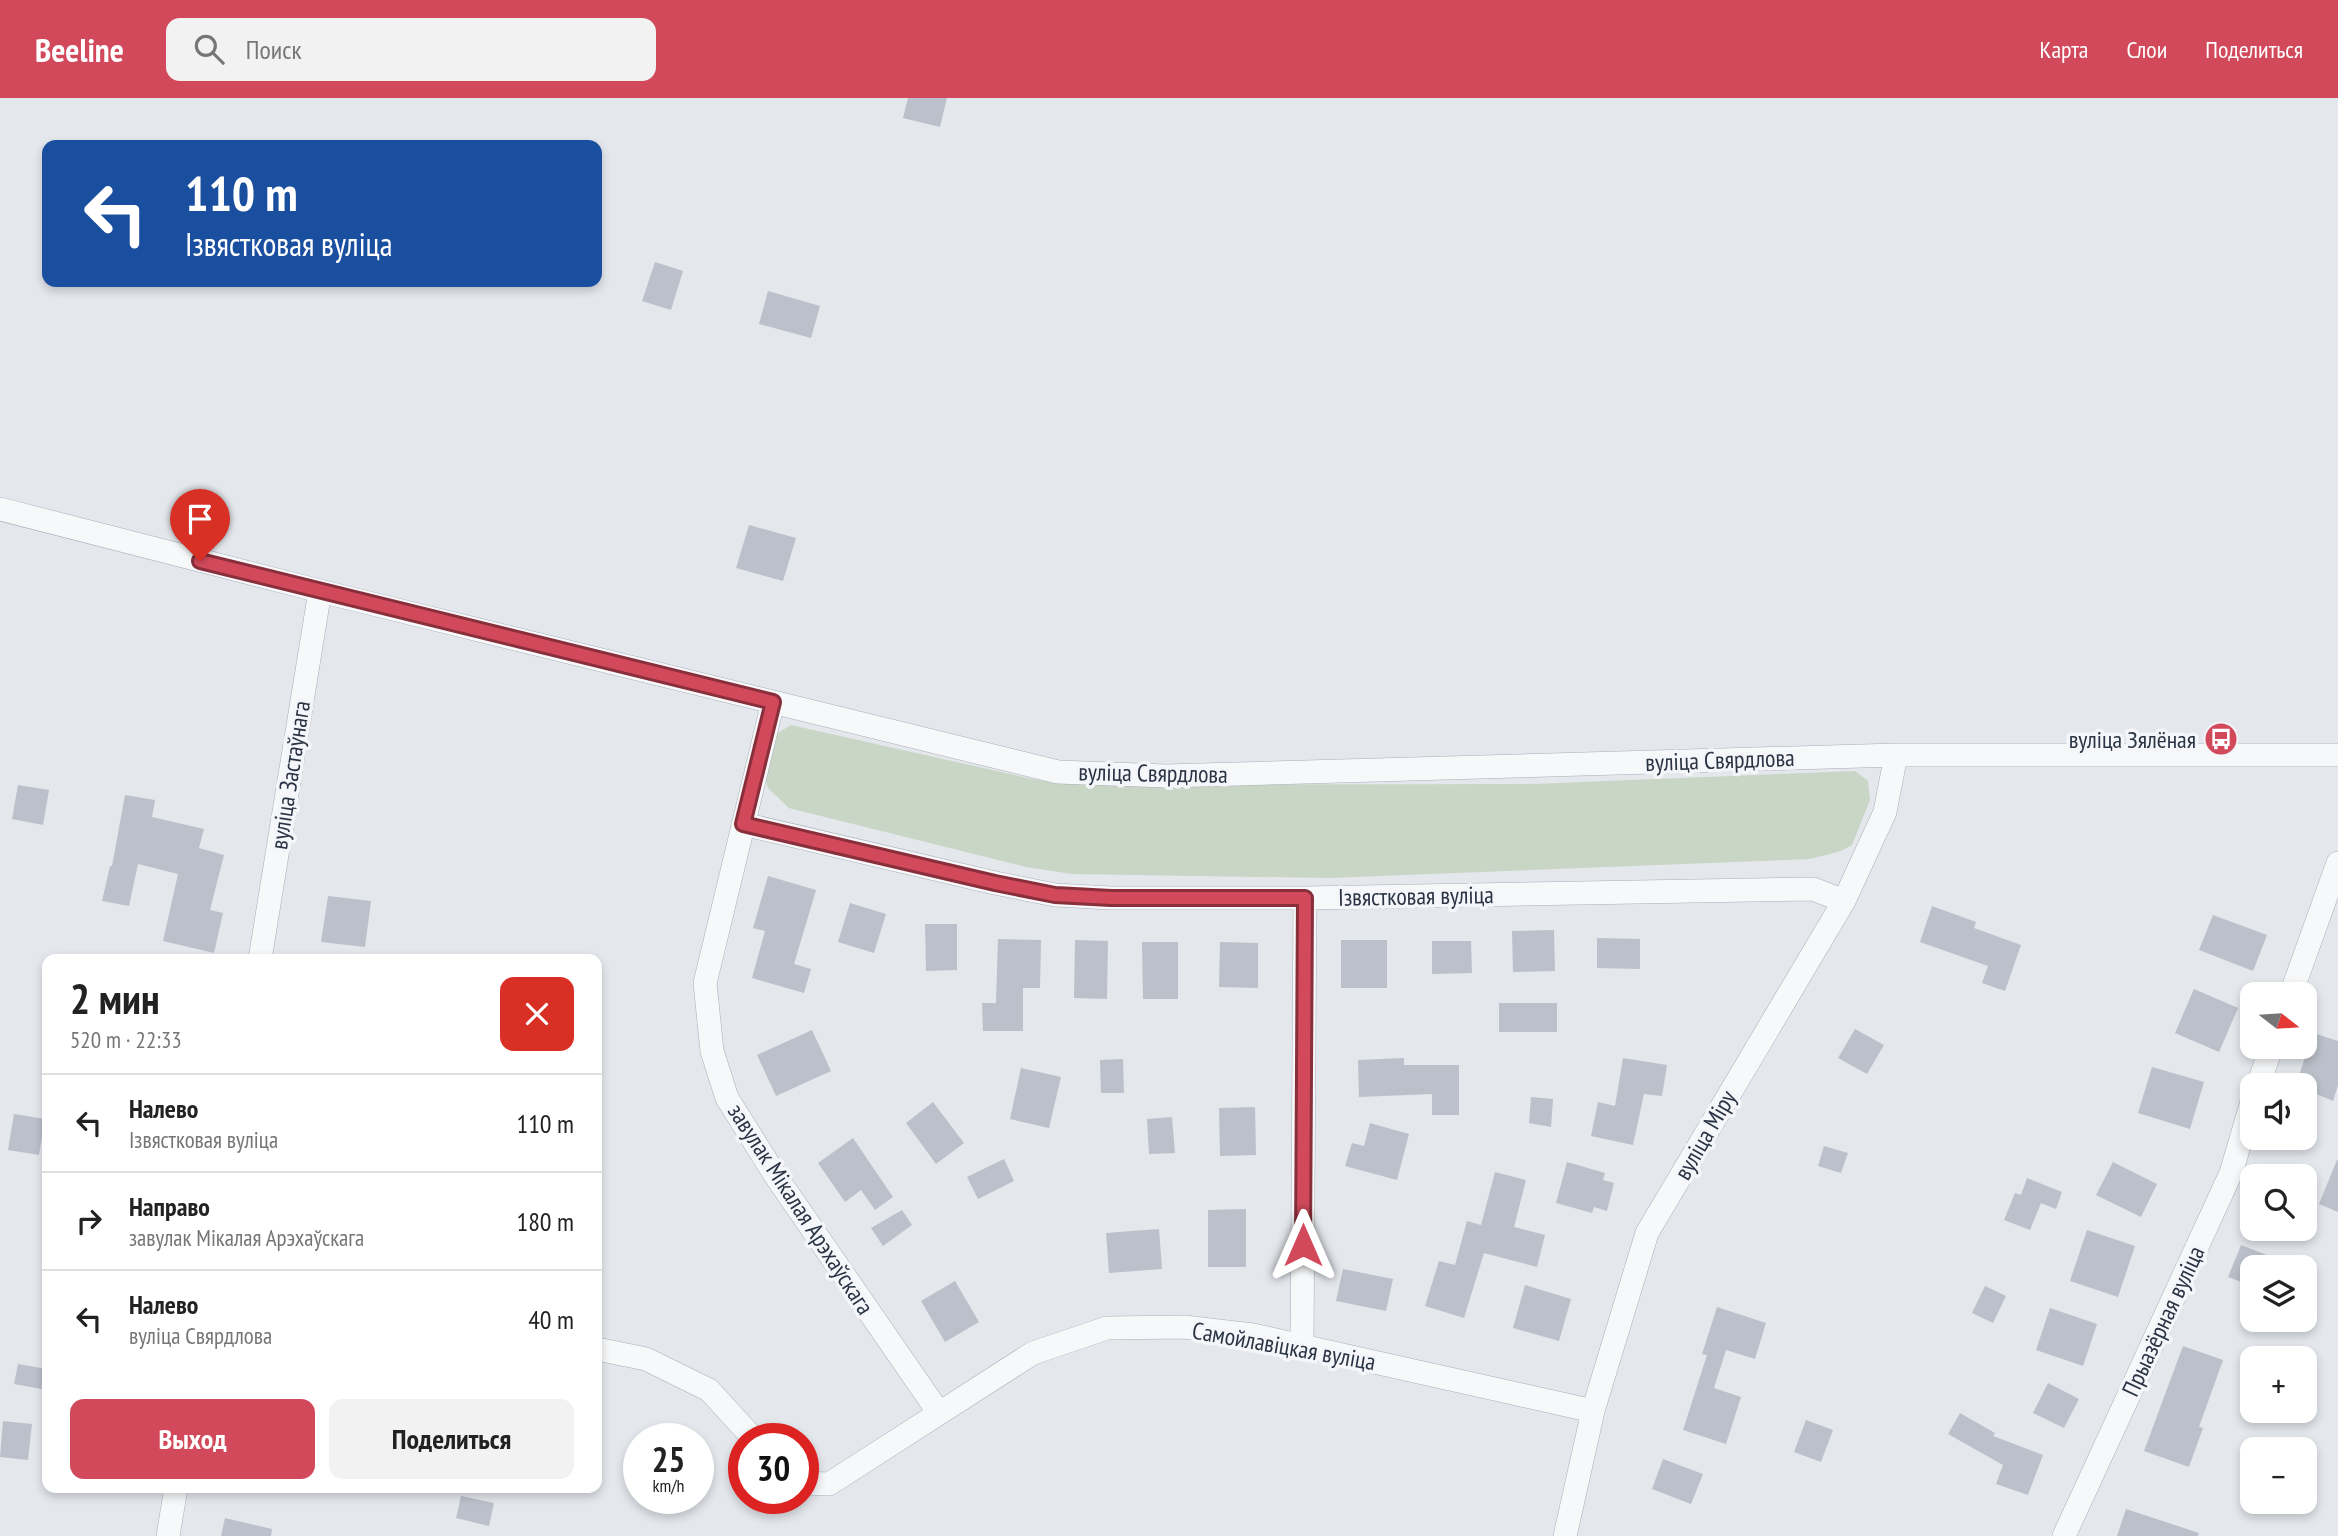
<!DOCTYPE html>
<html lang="ru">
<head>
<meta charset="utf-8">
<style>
	:root { --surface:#fff; --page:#f2f2f2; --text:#222; --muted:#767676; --line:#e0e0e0; --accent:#d1495b }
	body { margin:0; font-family:"PT Sans Narrow",sans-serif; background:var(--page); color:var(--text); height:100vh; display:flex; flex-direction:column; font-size:26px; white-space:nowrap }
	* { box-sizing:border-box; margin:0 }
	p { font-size:23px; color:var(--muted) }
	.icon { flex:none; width:38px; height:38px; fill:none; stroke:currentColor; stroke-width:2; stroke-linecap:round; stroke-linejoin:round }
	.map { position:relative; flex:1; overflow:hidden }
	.details { position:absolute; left:42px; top:856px; width:560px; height:539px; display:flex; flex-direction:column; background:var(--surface); border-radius:14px; box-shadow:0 4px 10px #0003 }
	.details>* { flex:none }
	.hud { position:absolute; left:42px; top:42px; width:560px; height:147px; border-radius:14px; box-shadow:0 4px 10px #0003; background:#1a4fa0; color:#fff; overflow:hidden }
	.needle { width:46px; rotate:107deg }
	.fabs { position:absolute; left:2240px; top:884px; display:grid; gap:14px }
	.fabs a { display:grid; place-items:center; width:77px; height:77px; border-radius:14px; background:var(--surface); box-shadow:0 4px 10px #0003; font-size:35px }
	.speed { position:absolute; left:623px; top:1325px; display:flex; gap:14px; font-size:35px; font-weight:700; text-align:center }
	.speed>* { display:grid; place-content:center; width:91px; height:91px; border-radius:50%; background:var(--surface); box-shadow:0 4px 10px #0003; line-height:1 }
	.speed small { font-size:18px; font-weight:400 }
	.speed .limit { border:10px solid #d22; background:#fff; color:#111 }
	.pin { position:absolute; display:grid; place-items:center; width:60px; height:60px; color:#fff; margin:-72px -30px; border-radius:50% 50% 50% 0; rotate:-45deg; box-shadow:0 0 7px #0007 }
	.pin .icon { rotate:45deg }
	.me { position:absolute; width:77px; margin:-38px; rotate:0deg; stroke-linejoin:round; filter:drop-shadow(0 0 5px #0008) }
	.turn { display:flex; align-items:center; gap:24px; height:147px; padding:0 28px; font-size:32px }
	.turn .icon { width:91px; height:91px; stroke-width:2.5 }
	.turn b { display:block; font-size:49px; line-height:60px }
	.round { display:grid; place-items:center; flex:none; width:74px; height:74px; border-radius:14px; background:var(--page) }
	.summary { display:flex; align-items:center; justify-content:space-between; height:119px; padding:0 28px }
	h1 { font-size:42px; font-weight:700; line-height:52px }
	.cta { display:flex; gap:14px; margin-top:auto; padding:14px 28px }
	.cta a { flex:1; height:80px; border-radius:14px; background:var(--accent); color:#fff; font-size:28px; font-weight:700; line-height:80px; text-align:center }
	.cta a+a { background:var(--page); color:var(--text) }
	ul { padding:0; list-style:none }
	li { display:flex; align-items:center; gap:21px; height:98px; padding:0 28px; border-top:2px solid var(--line) }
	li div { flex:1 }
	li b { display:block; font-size:26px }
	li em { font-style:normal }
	header { display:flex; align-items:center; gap:42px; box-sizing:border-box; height:98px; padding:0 35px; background:var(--accent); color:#fff }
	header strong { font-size:33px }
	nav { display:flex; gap:38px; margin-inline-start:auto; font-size:24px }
	.search { width:490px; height:63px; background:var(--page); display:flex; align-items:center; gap:18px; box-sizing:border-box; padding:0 24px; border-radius:14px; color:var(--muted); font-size:26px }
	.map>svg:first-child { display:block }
	.green { fill:#c9d6c5 }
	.building { fill:#bbc0ca }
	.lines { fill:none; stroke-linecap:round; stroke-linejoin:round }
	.minor-casing { stroke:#a9aeb7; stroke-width:24 }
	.minor { stroke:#f7f8fa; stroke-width:23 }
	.route-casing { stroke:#882f3b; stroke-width:18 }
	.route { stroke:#d1495b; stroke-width:12 }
	.labels { text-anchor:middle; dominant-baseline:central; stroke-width:7; stroke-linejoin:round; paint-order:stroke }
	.poi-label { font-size:24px; fill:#2b3445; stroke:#f4f6f9; text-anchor:end }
	.street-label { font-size:24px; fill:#2b3445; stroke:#f4f6f9 }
</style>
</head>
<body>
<header>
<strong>Beeline</strong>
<div class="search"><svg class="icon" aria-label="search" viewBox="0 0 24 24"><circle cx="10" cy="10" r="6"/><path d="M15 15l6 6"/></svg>Поиск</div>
<nav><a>Карта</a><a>Слои</a><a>Поделиться</a></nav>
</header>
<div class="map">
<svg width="2338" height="1438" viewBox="0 0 2338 1438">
	<rect width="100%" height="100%" fill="#e4e7ec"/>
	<path class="green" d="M791 627 1037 682 1087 687 1533 686 1855 673 1868 683 1870 702 1852 747 1841 753 1810 761 1328 780 1072 776 1026 769 789 710 768 690 764 677 773 638Z"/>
	<path class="building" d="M908 0H947L940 29 903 20Z
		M655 164 683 173 671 212 642 203Z
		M768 193 820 208 811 240 759 226Z
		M749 427 796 440 783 483 736 470Z
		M18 687 49 692 43 727 12 721Z
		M125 697 155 702 152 719 204 731 199 750 224 757 210 812 223 815 214 855 163 843 178 776 138 766 129 808 102 803 110 768H112Z
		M768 778 816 792 794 866 811 871 804 895 752 880 765 833 753 830Z
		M328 798 371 803 365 849 321 844Z
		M850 805 886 816 874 855 838 844Z
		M1932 808 1976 824 1974 830 2021 847 2005 893 1982 885 1988 868 1920 844Z
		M2213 817 2267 837 2253 873 2199 852Z
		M925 826H957V872L926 873Z
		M1554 832 1555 873 1513 874 1512 833Z
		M1597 840 1640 841V871L1597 870Z
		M998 841 1041 842 1040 890H1023V933H983L982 905H996Z
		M1075 842 1108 843 1107 901 1074 900Z
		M1341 842H1387V890H1341Z
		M1432 843H1471L1472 875 1432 876Z
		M1142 844H1178V901H1143Z
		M1220 844 1258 845V890L1219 889Z
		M2194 891 2238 910 2219 954 2175 935Z
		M1499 905H1557V934H1499Z
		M1855 931 1884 947 1867 976 1838 960Z
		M812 932 831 973 776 998 757 957Z
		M2310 934 2338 943V987L2333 1003 2305 991V987H2296L2307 953 2304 952Z
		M1404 960V967H1459V1017H1432V996L1359 999 1358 962Z
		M1623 960 1667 967 1662 998 1644 996 1633 1047 1591 1038 1598 1004 1615 1008Z
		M1123 961 1124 995H1101L1100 962Z
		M2152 969 2204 984 2190 1031 2138 1015Z
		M1021 970 1061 979 1049 1030 1010 1021Z
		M1531 999 1553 1001 1551 1029 1529 1025Z
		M933 1004 964 1045 936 1066 906 1025Z
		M1255 1009 1256 1057 1220 1058 1219 1010Z
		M14 1016 45 1021 39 1057 8 1052Z
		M1172 1019 1175 1055 1149 1056 1147 1021Z
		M1370 1025 1409 1036 1397 1082 1345 1068 1352 1045 1364 1048Z
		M853 1040 893 1099 875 1112 861 1092 845 1104 818 1065Z
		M1824 1048 1848 1055 1841 1075 1818 1068Z
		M1004 1061 1014 1083 978 1101 967 1079Z
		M2337 1062H2338V1114L2319 1106Z
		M1567 1064 1605 1075 1603 1082 1614 1085 1607 1113 1594 1109 1592 1115 1556 1105Z
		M2113 1064 2157 1086 2141 1119 2096 1097Z
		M1495 1074 1526 1082 1514 1129 1545 1137 1537 1169 1484 1155 1464 1220 1425 1208 1439 1163 1455 1167 1467 1123 1481 1127Z
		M2027 1080 2062 1094 2056 1111 2041 1105 2030 1132 2004 1122 2015 1095 2021 1097Z
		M1246 1111V1169H1208V1112Z
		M902 1112 912 1127 883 1148 871 1130Z
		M1159 1131 1162 1171 1109 1175 1106 1135Z
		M2087 1132 2135 1148 2118 1199 2070 1183Z
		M2241 1147 2295 1168V1169H2252V1188L2228 1179Z
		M1343 1171 1393 1181 1386 1213 1336 1203Z
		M955 1183 979 1224 945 1244 921 1203Z
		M1525 1187 1571 1201 1559 1243 1513 1230Z
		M1985 1188 2006 1198 1993 1225 1972 1215Z
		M1717 1209 1766 1225 1755 1261 1726 1252 1714 1290 1741 1299 1726 1346 1683 1332 1707 1257 1702 1256Z
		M2050 1210 2097 1226 2083 1268 2036 1252Z
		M2183 1248 2223 1262 2199 1329 2203 1330 2189 1369 2144 1353Z
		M18 1266 47 1271V1292L14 1286Z
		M2048 1285 2079 1301 2064 1330 2033 1315Z
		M1960 1315 1995 1335 1993 1338 2043 1357 2028 1397 1996 1386 2003 1367 1948 1336Z
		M1806 1322 1833 1332 1821 1364 1794 1354Z
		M3 1323 32 1326 28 1362 0 1359Z
		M1663 1361 1703 1376 1691 1406 1652 1391Z
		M461 1398 494 1405 489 1428 456 1420Z
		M2126 1411 2199 1435 2198 1438H2117Z
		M225 1420 272 1431 271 1438H221Z"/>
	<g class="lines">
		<defs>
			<path id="minor" d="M0 411 320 493 1058 674 1166 678 1896 657H2338
				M773 604 705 885 712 953 727 1000 777 1080 939 1315
				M743 726 995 785 1055 797 1111 800H1305L1813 791 1844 803
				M260 861 320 493
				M2291 896 2338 765
				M2258 987 2272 948
				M1302 1248 1305 800
				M597 1251 646 1261 709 1292 753 1340
				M803 1385 829 1386 1033 1255 1107 1230 1184 1229 1253 1237 1593 1313
				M168 1438 176 1390
				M1565 1438 1593 1313 1647 1135 1844 803 1885 714 1896 657
				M2064 1438 2231 1075 2252 1004"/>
		</defs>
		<use href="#minor" class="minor-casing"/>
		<use href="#minor" class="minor"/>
	</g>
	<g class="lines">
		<defs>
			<path id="route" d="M200 463 773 604 743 726 995 785 1055 797 1111 800H1305L1303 1147"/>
		</defs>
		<use href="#route" class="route-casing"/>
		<use href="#route" class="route"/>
	</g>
	<defs>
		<symbol id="bus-disc" viewBox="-11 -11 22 22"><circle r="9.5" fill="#d1495b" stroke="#f4f6f9"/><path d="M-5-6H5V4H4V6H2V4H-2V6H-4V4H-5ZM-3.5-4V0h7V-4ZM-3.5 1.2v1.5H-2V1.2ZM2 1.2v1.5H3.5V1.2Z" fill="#fff"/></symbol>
	</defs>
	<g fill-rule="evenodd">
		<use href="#bus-disc" x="2202" y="622" width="38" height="38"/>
	</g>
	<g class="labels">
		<g class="poi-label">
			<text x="2196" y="641">вуліца Зялёная</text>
		</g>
		<g class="street-label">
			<text transform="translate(1720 662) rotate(-2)">вуліца Свярдлова</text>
			<text transform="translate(1153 675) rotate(1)">вуліца Свярдлова</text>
			<text transform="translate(290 677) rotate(-81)">вуліца Застаўнага</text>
			<text transform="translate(1416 798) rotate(-1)">Ізвястковая вуліца</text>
			<text transform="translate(1705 1037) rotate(-60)">вуліца Міру</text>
			<text transform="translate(801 1111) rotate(57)">завулак Мікалая Арэхаўскага</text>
			<text transform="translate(2163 1223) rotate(-65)">Прыазёрная вуліца</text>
			<text transform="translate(1284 1248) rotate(10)">Самойлавіцкая вуліца</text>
		</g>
	</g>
</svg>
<div class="fabs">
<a><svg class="needle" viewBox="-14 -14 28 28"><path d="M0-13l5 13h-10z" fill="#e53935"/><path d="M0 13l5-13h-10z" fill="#767676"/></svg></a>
<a><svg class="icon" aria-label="sound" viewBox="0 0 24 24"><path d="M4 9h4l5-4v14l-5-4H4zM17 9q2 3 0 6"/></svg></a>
<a><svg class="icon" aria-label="search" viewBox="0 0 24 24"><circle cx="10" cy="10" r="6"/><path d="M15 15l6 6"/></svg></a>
<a><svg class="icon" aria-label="layers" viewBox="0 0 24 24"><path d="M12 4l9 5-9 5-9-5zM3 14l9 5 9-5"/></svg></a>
<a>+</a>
<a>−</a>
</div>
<div class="speed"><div>25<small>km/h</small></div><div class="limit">30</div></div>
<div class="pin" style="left:200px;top:463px;background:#d93025"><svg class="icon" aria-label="arrive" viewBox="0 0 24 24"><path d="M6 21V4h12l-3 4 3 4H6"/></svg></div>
<svg class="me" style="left:1303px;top:1147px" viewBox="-20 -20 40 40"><path d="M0-17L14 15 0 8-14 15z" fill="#d1495b" stroke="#fff" stroke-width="4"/></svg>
<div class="hud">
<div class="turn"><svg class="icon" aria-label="left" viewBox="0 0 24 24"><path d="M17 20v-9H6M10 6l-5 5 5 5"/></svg><div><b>110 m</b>Ізвястковая вуліца</div></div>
</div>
<section class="details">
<div class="summary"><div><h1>2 мин</h1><p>520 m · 22:33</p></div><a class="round" style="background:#d93025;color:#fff"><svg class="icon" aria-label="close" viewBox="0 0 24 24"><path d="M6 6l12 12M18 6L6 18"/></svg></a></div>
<ul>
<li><svg class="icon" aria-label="left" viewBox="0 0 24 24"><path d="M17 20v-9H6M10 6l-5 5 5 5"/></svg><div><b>Налево</b><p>Ізвястковая вуліца</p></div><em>110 m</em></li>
<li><svg class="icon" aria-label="right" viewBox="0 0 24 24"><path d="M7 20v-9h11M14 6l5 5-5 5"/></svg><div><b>Направо</b><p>завулак Мікалая Арэхаўскага</p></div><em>180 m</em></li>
<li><svg class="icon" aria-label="left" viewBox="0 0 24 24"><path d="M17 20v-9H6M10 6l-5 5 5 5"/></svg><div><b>Налево</b><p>вуліца Свярдлова</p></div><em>40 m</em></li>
</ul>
<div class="cta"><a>Выход</a><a>Поделиться</a></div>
</section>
</div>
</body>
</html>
